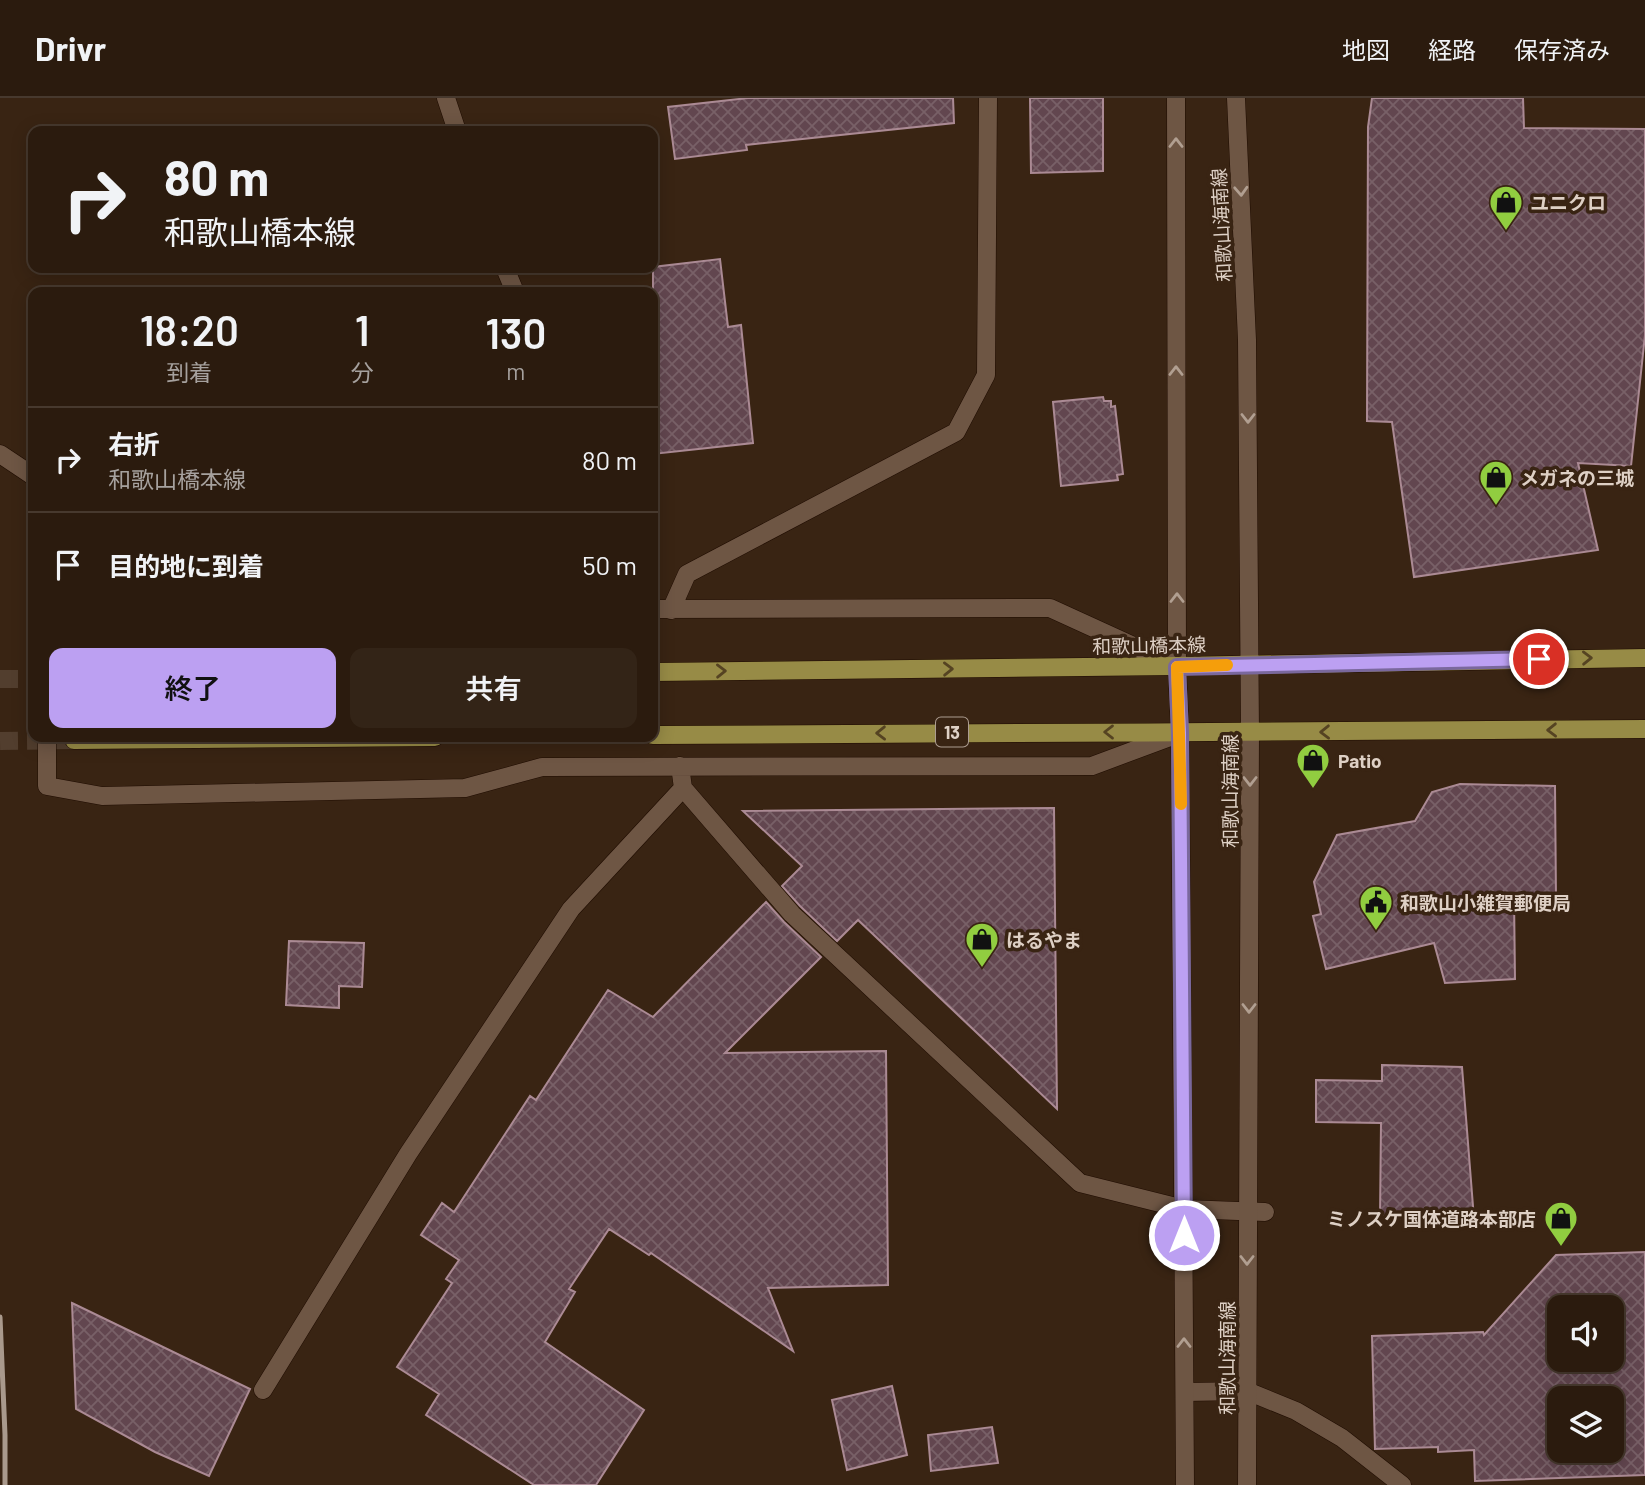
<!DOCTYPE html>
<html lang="ja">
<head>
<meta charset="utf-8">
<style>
	:root { --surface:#2b1b0e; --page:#332417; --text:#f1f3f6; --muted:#a6a19e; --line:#47392e; --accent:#bca0f2 }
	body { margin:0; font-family:Barlow,"Noto Sans JP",sans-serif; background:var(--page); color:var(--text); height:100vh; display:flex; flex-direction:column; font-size:26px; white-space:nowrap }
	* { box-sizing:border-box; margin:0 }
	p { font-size:23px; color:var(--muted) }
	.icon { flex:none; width:38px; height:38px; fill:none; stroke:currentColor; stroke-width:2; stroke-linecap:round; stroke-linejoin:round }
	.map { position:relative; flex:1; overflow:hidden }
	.panel { position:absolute; left:28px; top:189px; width:630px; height:455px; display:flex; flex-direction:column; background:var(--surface); border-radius:14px; box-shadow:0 4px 18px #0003,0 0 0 2px var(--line) }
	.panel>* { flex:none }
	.banner { position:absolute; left:28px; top:28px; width:630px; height:147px; border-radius:14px; box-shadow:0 4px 18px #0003,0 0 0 2px var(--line); background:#2b1b0e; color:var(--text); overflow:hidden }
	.fabs { position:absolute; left:1547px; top:1197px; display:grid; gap:14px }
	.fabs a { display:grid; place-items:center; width:77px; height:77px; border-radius:14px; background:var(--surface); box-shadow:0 4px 18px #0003,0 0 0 2px var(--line); font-size:35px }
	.pin { position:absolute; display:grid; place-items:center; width:60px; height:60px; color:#fff; margin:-30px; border:4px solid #fff; border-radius:50%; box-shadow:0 2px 7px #0007 }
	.me { position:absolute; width:77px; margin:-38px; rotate:0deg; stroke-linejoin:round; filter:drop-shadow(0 0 5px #0008) }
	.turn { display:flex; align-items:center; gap:24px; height:147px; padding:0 21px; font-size:32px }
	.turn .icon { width:91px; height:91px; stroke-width:2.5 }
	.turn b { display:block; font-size:49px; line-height:60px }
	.eta { display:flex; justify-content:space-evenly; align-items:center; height:119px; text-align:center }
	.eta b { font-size:42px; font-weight:600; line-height:49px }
	.primary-button { display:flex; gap:14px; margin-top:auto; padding:14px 21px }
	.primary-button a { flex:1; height:80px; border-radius:14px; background:var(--accent); color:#111; font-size:28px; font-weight:600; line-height:80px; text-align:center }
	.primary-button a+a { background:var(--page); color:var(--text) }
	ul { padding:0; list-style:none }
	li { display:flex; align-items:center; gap:21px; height:105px; padding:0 21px; border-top:2px solid var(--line) }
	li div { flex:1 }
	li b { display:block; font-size:26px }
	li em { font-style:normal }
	header { display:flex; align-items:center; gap:42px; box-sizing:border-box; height:98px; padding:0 35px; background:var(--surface); border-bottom:2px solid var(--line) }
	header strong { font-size:33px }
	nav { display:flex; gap:38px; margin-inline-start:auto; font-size:24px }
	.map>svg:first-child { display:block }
	.building { fill:url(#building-cross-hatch); stroke:#ab8a94; stroke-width:2; fill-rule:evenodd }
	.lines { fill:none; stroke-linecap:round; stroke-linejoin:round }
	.primary-tunnel { stroke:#523e2e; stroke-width:18; stroke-dasharray:18 9; stroke-linecap:butt }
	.minor-casing { stroke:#1f0c00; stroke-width:19 }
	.secondary-casing { stroke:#1f0c00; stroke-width:19 }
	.primary-casing { stroke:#1f0c00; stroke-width:19 }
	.minor { stroke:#6e5644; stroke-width:18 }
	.secondary { stroke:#6e5644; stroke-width:18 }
	.primary { stroke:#978b46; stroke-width:18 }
	.rail { stroke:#a9998c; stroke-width:5 }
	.oneway { stroke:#b19f91 }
	.oneway2 { stroke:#554322 }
	.route-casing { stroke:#7a689d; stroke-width:18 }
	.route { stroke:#bca0f2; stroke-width:12 }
	.slow { stroke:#f59e0b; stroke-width:12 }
	.labels { text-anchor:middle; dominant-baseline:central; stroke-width:7; stroke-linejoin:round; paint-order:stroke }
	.shield { fill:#392413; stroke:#ac9c90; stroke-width:2 }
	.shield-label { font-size:18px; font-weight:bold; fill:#ded0c5 }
	.poi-label { font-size:19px; font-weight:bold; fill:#ded0c5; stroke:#392413; text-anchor:start }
	.street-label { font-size:19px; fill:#ded0c5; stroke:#392413 }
</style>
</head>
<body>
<header>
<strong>Drivr</strong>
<nav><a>地図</a><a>経路</a><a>保存済み</a></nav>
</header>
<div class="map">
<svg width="1645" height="1387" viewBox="0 0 1645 1387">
	<defs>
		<pattern id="building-cross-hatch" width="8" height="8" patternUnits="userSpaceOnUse" patternTransform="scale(1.75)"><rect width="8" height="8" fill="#62464f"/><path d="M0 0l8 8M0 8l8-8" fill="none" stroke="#786067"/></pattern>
	</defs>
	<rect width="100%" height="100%" fill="#392413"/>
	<path class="building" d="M748 0H953L954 25 746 47 747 52 675 61 668 9Z
		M1030 0H1103V73L1031 75Z
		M1372 0H1523L1524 30 1645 31V237L1631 368 1578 365 1598 452 1414 479 1392 324 1367 323 1368 29Z
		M720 161 728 229 741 227 753 345 653 356V169Z
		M1103 299 1104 303H1111V309L1115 308 1123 376 1117 377 1118 382 1061 388 1053 304Z
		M1460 686 1555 688 1556 800 1514 799 1515 881 1445 885 1434 845 1326 871 1313 818 1321 816 1314 784 1337 737 1415 723 1432 694Z
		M1054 710 1057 1011 858 822 837 843 800 808 782 788 802 768 743 713Z
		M766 804 784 824 821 859 725 955 886 953 888 1187 768 1190 793 1253 651 1155 649 1157 609 1131 569 1191 575 1194 545 1244 644 1312 596 1387H534L426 1317 439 1296 397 1269 452 1185 446 1181 459 1162 421 1137 442 1105 454 1114 530 998 536 1002 608 892 653 919Z
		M289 843 364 845 362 889 339 888V910L286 907Z
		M1382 967 1462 969 1474 1121 1380 1120 1381 1025 1316 1024V982L1382 983Z
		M1645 1154V1377L1475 1383 1474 1352 1438 1354V1349L1375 1351 1372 1238 1483 1234 1484 1237 1556 1157ZM1559 1209H1612V1262H1559ZM1559 1300H1612V1353H1559Z
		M72 1205 250 1291 209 1378 155 1354 76 1311Z
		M892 1288 907 1357 847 1372 832 1302Z
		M992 1329 998 1365 931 1373 928 1337Z"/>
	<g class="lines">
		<path class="primary-tunnel" d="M0 581H33
			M0 643 74 642"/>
		<defs>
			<path id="minor" d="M446 0 457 33
				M505 170 515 194
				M0 356 33 378
				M653 511 1050 510 1177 568
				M671 512 687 476 956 334 986 277 988 0
				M47 639V688L102 698 465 690 542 669 1092 668 1178 636
				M683 690 792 816 1080 1085 1184 1111 1265 1114
				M263 1292 408 1056 571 811 683 690 680 668
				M1185 1294 1247 1293 1296 1313 1342 1340 1402 1387"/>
			<path id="secondary" d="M1176 0 1177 568 1180 635 1185 1387
				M1236 0 1247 242 1250 635 1247 1387"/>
			<path id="primary" d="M653 574 1177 568 1645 560
				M653 637C984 634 1314 635 1645 631
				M74 642 435 639"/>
		</defs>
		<use href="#minor" class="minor-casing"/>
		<use href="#secondary" class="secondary-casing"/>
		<use href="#primary" class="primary-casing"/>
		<use href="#minor" class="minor"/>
		<use href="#secondary" class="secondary"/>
		<use href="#primary" class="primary"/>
		<path class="rail" d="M0 1219 5 1337V1387"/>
	</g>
	<defs><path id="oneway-chevron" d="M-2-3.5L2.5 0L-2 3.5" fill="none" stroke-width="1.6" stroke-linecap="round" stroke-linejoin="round" transform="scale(1.75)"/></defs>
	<g class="oneway">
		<use href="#oneway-chevron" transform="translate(1176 45) rotate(-90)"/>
		<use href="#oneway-chevron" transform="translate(1241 93) rotate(87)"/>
		<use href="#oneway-chevron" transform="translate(1176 273) rotate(-90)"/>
		<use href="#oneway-chevron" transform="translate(1248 320) rotate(90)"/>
		<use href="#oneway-chevron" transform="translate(1177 500) rotate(-90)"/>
		<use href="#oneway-chevron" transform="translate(1250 683) rotate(90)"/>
		<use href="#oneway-chevron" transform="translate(1249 910) rotate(90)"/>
		<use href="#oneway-chevron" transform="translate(1247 1162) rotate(90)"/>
		<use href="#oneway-chevron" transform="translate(1184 1245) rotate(-90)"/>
	</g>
	<g class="oneway2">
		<use href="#oneway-chevron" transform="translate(1587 560) rotate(-1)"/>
		<use href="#oneway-chevron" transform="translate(948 571) rotate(-1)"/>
		<use href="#oneway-chevron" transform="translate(721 573) rotate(-1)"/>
		<use href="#oneway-chevron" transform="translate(1552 632) rotate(179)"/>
		<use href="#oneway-chevron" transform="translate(1109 634) rotate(-180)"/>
		<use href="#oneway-chevron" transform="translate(1325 634) rotate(179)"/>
		<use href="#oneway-chevron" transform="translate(881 635) rotate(179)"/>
	</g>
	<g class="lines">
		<defs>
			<path id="route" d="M1184 1137 1180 635 1177 569 1539 561"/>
		</defs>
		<use href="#route" class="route-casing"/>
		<use href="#route" class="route"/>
		<path class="slow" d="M1181 706 1177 569 1227 567"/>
	</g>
	<defs>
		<symbol id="shop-pin" viewBox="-11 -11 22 30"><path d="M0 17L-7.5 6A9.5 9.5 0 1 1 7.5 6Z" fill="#91cd40" stroke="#392413"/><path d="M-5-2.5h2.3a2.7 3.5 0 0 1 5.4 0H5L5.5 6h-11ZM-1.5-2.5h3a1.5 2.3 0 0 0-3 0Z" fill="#111"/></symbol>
		<symbol id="civic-pin" viewBox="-11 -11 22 30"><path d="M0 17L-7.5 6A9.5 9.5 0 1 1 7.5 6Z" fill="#91cd40" stroke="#392413"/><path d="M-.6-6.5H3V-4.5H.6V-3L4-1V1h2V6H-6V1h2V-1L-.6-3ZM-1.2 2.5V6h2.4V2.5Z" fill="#111"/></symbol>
	</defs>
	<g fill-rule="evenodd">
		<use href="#shop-pin" x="1487" y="85" width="38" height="52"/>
		<use href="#shop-pin" x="1477" y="360" width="38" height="52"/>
		<use href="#shop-pin" x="1294" y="643" width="38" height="52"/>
		<use href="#civic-pin" x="1357" y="785" width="38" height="52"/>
		<use href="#shop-pin" x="963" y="822" width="38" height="52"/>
		<use href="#shop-pin" x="1542" y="1101" width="38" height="52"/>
	</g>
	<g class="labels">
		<rect class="shield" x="936" y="619.5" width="32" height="29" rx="5"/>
		<g class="shield-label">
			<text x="952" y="634">13</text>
		</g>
		<g class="poi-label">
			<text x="1530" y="104">ユニクロ</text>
			<text x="1520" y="379">メガネの三城</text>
			<text x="1338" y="662">Patio</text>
			<text x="1400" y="804">和歌山小雑賀郵便局</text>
			<text x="1006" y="841">はるやま</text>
			<text x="1536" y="1120" text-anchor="end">ミノスケ国体道路本部店</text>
		</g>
		<g class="street-label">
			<text transform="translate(1221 127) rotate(-93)">和歌山海南線</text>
			<text transform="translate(1149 547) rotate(-1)">和歌山橋本線</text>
			<text transform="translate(1229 693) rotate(-90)">和歌山海南線</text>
			<text transform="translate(1226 1260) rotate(-90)">和歌山海南線</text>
		</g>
	</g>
</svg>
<div class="fabs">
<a><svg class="icon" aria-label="sound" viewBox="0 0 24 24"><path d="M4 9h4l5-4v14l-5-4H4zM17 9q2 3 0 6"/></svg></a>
<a><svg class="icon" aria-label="layers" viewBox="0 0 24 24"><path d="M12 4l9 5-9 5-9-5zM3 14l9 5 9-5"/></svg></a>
</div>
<div class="pin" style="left:1539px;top:561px;background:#d93025"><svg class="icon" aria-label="arrive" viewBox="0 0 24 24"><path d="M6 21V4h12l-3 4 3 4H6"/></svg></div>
<svg class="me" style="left:1184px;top:1137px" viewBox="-20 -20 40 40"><circle r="17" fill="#bca0f2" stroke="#fff" stroke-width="3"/><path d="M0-11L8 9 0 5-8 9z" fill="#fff"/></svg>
<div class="banner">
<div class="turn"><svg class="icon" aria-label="right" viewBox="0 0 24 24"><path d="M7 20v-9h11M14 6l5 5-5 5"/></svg><div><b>80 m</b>和歌山橋本線</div></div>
</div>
<section class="panel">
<div class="eta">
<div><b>18:20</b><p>到着</p></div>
<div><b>1</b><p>分</p></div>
<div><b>130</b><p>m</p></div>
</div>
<ul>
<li><svg class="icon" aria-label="right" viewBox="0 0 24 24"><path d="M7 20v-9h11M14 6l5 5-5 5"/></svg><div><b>右折</b><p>和歌山橋本線</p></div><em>80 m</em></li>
<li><svg class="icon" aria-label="arrive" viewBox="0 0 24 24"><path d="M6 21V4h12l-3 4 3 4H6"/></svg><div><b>目的地に到着</b></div><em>50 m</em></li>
</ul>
<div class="primary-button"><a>終了</a><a>共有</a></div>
</section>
</div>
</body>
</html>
